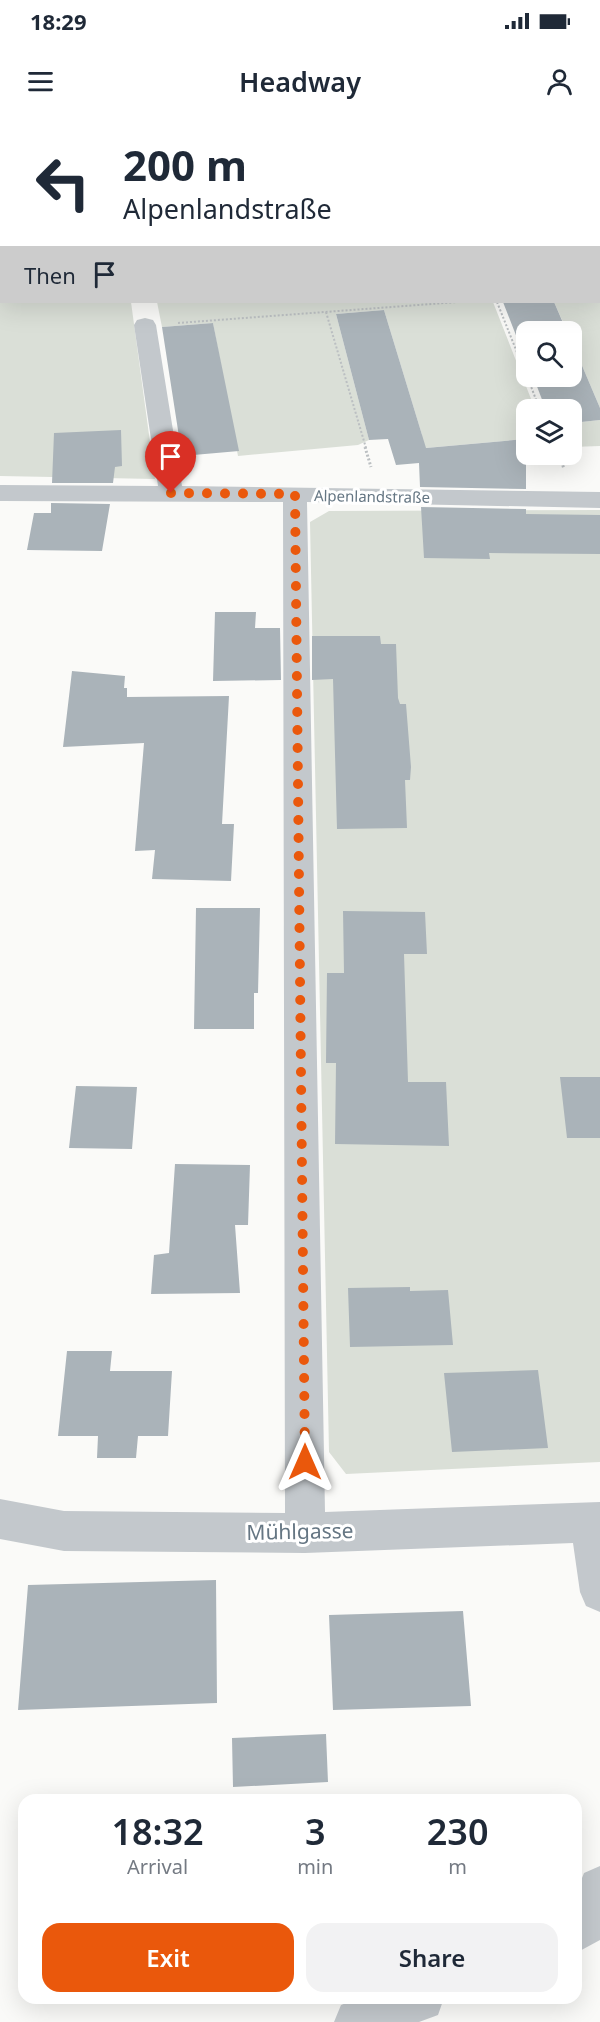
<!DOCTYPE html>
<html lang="en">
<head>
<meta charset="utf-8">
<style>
	:root { --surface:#fff; --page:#f2f2f3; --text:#1f2937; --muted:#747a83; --accent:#ea580c }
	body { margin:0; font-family:"Noto Sans",sans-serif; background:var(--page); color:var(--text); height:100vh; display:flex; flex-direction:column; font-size:22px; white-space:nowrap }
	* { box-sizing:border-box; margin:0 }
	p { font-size:20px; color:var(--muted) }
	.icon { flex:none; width:33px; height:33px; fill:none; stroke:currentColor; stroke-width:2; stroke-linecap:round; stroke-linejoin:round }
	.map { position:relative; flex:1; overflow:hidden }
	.sheet { position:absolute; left:18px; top:1674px; width:564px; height:210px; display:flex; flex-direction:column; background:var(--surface); border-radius:18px; box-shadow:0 6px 24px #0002 }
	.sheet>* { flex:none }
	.guide { position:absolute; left:0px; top:0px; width:600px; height:183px; box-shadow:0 6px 24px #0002; background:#fff; color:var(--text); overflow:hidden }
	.buttons { position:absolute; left:516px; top:201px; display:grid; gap:12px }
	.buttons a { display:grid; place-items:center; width:66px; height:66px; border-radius:12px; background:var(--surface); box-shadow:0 6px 24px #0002; font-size:30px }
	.pin { position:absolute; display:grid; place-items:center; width:51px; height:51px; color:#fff; margin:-62px -26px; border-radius:50% 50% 50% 0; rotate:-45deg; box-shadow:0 0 6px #0007 }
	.pin .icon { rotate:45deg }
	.me { position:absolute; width:66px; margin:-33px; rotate:0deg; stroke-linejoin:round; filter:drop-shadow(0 0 4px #0008) }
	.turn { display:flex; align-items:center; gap:21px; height:126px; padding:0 24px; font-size:27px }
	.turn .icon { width:78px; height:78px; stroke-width:2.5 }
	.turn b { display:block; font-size:42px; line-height:51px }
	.then { display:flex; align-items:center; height:57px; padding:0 24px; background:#0003; gap:12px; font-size:22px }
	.eta { display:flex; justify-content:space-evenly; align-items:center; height:102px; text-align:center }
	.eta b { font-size:36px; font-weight:600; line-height:42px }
	.action { display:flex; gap:12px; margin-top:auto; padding:12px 24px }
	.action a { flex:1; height:69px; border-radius:18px; background:var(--accent); color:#fff; font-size:24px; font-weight:600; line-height:69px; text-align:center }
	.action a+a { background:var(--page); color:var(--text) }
	.status { display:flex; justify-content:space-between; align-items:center; height:42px; padding:0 30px; background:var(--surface); direction:ltr }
	.status svg { height:16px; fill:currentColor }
	header { display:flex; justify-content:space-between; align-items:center; height:78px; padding:0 24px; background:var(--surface); font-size:27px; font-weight:600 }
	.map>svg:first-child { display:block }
	.green { fill:#dadfd7 }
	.building { fill:#aab3b9 }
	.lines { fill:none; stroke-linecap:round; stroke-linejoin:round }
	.path-far1 { stroke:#bbbfc2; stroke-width:2; stroke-dasharray:2 2; stroke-linecap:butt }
	.path { stroke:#bbbfc2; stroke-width:3; stroke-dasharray:2 2; stroke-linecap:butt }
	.minor { fill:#c3c8cc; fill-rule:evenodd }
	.route { stroke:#ea580c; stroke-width:10; stroke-dasharray:0 18 }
	.labels { text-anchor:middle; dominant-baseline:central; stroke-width:6; stroke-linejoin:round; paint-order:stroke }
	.far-street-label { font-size:15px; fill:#657683; stroke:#fff }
	.near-street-label { font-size:21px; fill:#657683; stroke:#fff }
</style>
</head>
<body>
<div class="status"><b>18:29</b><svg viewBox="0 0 49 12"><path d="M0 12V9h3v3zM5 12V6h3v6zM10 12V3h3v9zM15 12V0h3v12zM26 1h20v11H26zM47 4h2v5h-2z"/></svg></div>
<header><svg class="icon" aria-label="menu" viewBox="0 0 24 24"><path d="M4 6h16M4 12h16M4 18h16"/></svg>Headway<svg class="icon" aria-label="person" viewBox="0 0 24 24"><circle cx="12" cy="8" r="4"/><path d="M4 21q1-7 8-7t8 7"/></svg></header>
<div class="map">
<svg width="600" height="1902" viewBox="0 0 600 1902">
	<rect width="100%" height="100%" fill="#fafaf8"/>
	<path class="green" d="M0 0H105L2 2V182H131L155 359 0 356Z
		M599 173H600V288L572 222V212L567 211 554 182H598Z
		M157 182H493L535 289 526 290V319L392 331 422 315 384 190 336 194 369 320 358 325 238 336 213 203 162 207Z
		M600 300V326L572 327V303Z
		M600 390V1342L346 1354 329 1332 310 402 329 391Z"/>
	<path class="building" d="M503 182H554L567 212H526V241Z
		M384 190 426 328 526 319V369L420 367 419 343 396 345 388 319 369 320 336 194Z
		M213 203 239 331 182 336 162 207Z
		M572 222 600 288V300L572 303V290H546L533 256H572Z
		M121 310 122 346 115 347 113 363H52L54 313Z
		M51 383 110 384 102 431 27 430 34 393H51Z
		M421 387 526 389V394L600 395V434L489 433 490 439 424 438Z
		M215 492H256L255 508H280L281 560 213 561Z
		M312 516H380L381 524H396L398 578 400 584H406L411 647 410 660H405L407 708 337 709 333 559 312 560Z
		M72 551 125 556 124 568H127V577L229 576 222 704H234L231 761 152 759 155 730 135 731 144 623 63 627Z
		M196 788H260L258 873H254V909H194Z
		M343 791 425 792 427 834H404L408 962H446L449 1026 335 1024 336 943H326L327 853H344Z
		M560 957H600V1018H567Z
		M76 966 137 967 132 1029 69 1028Z
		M175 1044 250 1045 248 1105H235L240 1173 151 1174 154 1135 169 1133Z
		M410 1167V1171L448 1170 453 1225 350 1227 348 1168Z
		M67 1231H112L110 1251H172L168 1316H138L136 1338H97L98 1316H58Z
		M538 1250 548 1328 452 1332 444 1253Z
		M216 1460 217 1583 18 1590 28 1465Z
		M463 1491 471 1586 333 1590 329 1495Z
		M326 1614 328 1662 233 1667 232 1618Z"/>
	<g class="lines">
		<path class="path-far1" d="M497 182 526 255
			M326 192 366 328
			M178 203 458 182
			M527 256 540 290"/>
		<path class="path" d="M365 327 371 347
			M559 334 564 349"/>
		<path class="minor" d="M546 0H564L565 2H546Z
			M598 75H600V90H598Z
			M145 198 153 200 156 205 182 366 600 372V388L307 382 325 1392 600 1382V1492L586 1486 580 1472 573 1423 305 1433 64 1431 0 1419V1379L64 1391 285 1393 283 382 0 381V365L158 366 134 205 137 200Z
			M600 1746V1820L576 1833V1773L584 1753Z
			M359 1878H444L438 1895 419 1902H334L341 1885Z"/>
	</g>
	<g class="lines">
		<path class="route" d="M171 373 295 374 305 1342"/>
	</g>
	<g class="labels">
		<g class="far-street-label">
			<text transform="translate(372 376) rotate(1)">Alpenlandstraße</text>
		</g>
		<g class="near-street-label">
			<text transform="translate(300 1411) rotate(-1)">Mühlgasse</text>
		</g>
	</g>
</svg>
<div class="buttons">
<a><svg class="icon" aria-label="search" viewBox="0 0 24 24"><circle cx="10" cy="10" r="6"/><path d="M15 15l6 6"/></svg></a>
<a><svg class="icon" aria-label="layers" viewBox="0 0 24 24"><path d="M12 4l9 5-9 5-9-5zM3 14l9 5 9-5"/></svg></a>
</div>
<div class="pin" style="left:171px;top:373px;background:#d93025"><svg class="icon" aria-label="arrive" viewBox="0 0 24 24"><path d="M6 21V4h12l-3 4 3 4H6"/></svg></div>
<svg class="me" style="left:305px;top:1342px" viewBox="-20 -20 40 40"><path d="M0-17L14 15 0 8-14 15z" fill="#ea580c" stroke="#fff" stroke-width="4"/></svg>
<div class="guide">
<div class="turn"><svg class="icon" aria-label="left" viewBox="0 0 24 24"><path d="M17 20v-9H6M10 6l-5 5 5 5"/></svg><div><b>200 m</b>Alpenlandstraße</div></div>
<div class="then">Then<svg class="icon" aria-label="arrive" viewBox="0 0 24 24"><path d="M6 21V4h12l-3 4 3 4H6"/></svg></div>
</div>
<section class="sheet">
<div class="eta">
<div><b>18:32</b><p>Arrival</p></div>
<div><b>3</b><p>min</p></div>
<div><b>230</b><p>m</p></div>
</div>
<div class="action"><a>Exit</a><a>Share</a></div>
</section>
</div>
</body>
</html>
